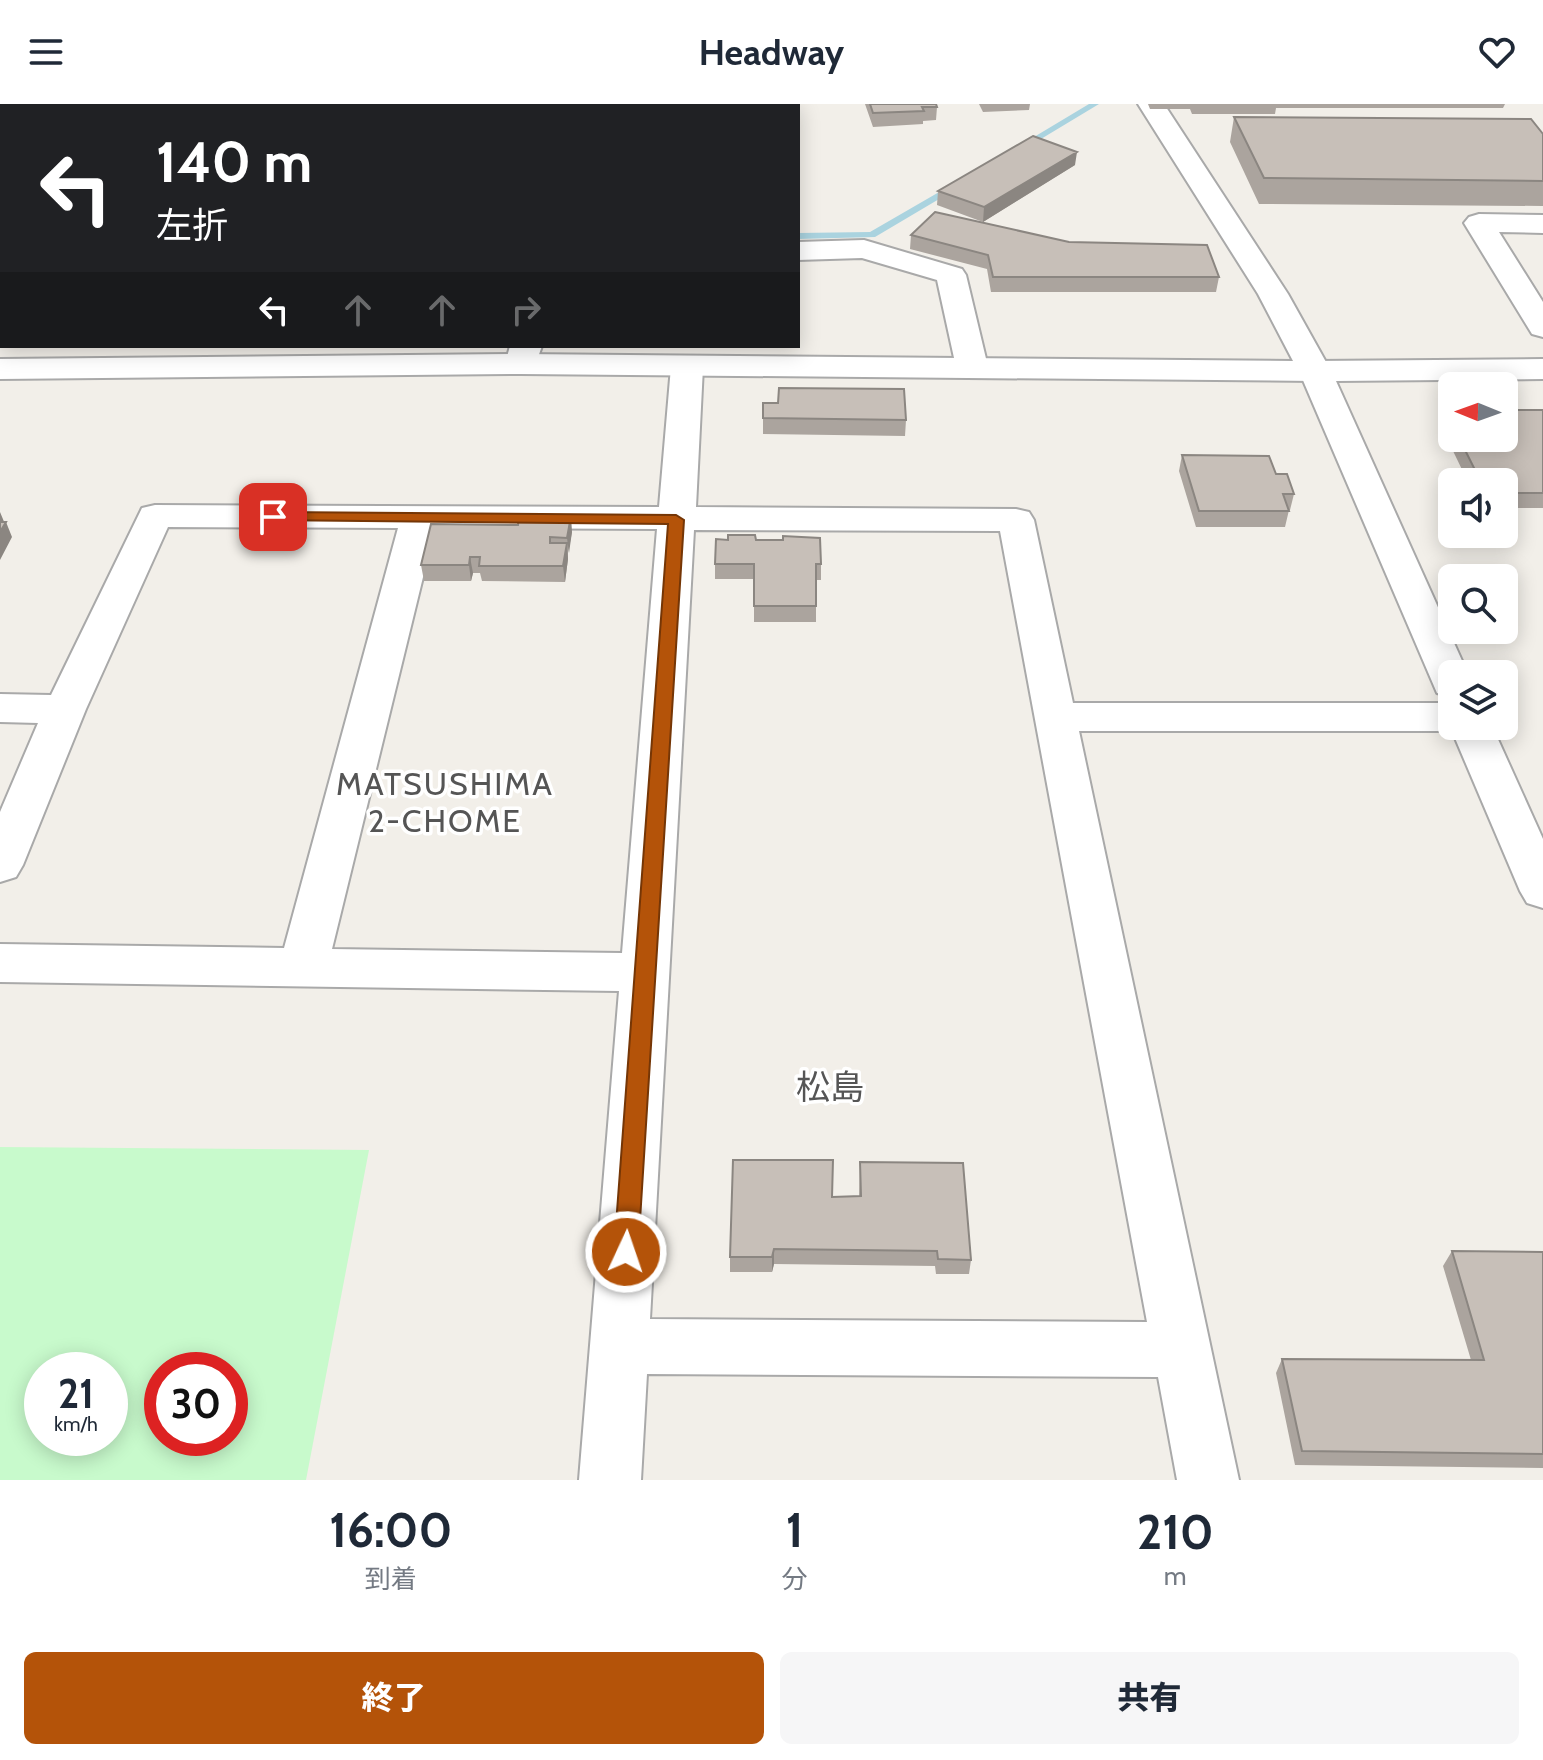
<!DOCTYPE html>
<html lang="ja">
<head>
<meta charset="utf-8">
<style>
	:root { --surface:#fff; --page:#f6f6f7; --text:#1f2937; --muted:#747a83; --accent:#b45309 }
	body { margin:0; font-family:Cabin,"Noto Sans JP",sans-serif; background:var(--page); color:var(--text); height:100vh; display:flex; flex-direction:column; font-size:30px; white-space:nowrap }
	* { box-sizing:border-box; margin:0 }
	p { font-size:26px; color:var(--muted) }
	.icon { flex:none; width:44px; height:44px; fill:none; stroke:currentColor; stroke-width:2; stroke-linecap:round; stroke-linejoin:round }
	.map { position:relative; height:1376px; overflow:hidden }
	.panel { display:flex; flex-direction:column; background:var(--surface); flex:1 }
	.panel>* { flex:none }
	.banner { position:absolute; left:0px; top:0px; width:800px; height:244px; box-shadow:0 4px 20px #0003; background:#202124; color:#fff; overflow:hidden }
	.needle { width:52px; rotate:271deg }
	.buttons { position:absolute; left:1438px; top:268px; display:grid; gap:16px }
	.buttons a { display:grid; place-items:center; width:80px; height:80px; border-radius:12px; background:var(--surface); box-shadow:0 4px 20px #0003; font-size:40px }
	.speed { position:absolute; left:24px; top:1248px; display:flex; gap:16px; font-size:40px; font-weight:700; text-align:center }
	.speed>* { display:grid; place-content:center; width:104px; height:104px; border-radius:50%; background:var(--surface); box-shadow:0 4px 20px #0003; line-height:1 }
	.speed small { font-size:20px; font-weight:400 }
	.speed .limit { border:12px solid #d22; background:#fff; color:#111 }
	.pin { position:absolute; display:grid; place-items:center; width:68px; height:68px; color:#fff; margin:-34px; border-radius:16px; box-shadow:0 4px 12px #0006 }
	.me { position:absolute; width:88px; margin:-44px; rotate:3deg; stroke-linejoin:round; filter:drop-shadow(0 0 6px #0008) }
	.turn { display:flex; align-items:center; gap:28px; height:168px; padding:0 24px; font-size:36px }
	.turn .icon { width:104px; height:104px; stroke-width:2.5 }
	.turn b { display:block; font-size:56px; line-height:68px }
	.lanes { display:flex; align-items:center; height:76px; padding:0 24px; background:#0003; justify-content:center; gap:40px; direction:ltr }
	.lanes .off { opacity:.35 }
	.eta { display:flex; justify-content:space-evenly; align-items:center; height:136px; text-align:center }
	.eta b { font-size:48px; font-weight:800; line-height:56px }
	.primary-button { display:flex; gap:16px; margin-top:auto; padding:16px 24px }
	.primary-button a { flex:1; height:92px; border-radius:12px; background:var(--accent); color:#fff; font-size:32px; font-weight:800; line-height:92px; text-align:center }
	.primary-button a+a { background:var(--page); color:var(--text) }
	header { display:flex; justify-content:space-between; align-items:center; height:104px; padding:0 24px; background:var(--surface); font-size:36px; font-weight:800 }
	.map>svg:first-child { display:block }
	.park { fill:#c8facc; fill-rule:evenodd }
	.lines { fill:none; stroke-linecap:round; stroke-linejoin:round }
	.stream { fill:#aad3df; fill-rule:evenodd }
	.minor-casing { stroke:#a9a9a9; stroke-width:4 }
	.tertiary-casing { stroke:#a9a9a9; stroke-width:4 }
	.minor { fill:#fff; fill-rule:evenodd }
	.tertiary { fill:#fff; fill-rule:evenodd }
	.wall { fill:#aba49e }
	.shaded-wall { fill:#8b8681 }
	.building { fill:#c7bfb8; stroke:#8b8681; stroke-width:2 }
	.route { fill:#b45309; stroke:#753606; stroke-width:2 }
	.labels { text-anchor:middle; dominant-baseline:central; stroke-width:7; stroke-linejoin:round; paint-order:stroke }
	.neighbourhood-label { font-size:32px; letter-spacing:2px; fill:#555; stroke:#fff }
	.quarter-label { font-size:34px; fill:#555; stroke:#fff }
</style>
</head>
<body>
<header><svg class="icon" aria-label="menu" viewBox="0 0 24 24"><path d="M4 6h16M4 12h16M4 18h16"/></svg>Headway<svg class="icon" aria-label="heart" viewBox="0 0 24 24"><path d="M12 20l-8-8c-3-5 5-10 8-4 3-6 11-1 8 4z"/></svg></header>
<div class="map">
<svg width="1543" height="1376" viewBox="0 0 1543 1376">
	<rect width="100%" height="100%" fill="#f2efe9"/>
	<path class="park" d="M0 1043 369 1046 306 1376H0ZM42 1266H110V1334H42ZM162 1266H230V1334H162Z"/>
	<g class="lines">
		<path class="stream" d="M1089 0H1099L1026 44 1019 42Z
			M953 80 956 81V85L875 133 798 135V129L870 128Z
			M0 160H2V166H0Z"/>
		<defs>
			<path id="minor" d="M1479 110 1543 111V129L1499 128 1543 198V233L1532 230 1464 119 1469 113Z
				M864 136 962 165 966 171 988 263 984 270 972 273 960 270 956 263 937 176 862 154 798 156V138Z
				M510 242H542L533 267 521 270 509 267 505 260Z
				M687 253 699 256 703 263 696 403 1016 405 1029 408 1034 416 1073 599H1452V622H1492L1543 735V804L1527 799 1520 787 1452 627H1079L1239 1376H1177L1158 1273 647 1270 641 1376H579L619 887 0 878V840L284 844 398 424 168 423 86 605 23 761 16 773 0 778V708L38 619 0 618V590L51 591 142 404 155 401 659 403 671 263 675 256ZM435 424 657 425 622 849 332 845ZM694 426 1000 427 1147 1218 650 1215Z
				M1543 255V275L1336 277 1468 570H1452V593L1437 589 1299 267 1303 260 1315 257Z"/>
			<path id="tertiary" d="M1138 0H1164L1288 190 1331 267 1327 274 1315 277 521 270 0 275V255L521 250 1293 257 1258 190Z"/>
		</defs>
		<use href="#minor" class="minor-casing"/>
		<use href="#tertiary" class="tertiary-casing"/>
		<use href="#minor" class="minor"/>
		<use href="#tertiary" class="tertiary"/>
	</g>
	<path class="wall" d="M865 0H936L937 3 936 16 923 17V20L873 23Z
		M979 0H1030L1029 6 983 8Z
		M1148 0H1505L1503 4H1276L1275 10H1192L1190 5H1150Z
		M1234 13 1543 30V102L1259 100 1230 38Z
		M1075 61 983 118 937 101 938 87Z
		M911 131 1219 173 1216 188H991L987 165 910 145Z
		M763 299 906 316 905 332 763 330Z
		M1445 305 1452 319V334H1504L1543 306V404H1504V378H1468L1440 320Z
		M1182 351 1276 370 1294 390 1290 406H1289L1285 423H1196L1179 367Z
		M572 428 568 449V455L565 478 482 477 480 469H473L471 477H424L421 461Z
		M756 436 821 460V476H816V518H754V475H715V460Z
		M860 1058 971 1156 969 1170H936L935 1162 774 1160 772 1168H730V1153L832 1093 859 1092Z
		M1452 1147 1543 1148V1364L1295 1361 1276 1269 1282 1255 1471 1256 1443 1162Z"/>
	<path class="shaded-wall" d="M1077 48 1075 61 983 118 984 103Z
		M0 408 5 420 6 418 12 433 0 456Z
		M571 412 572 428 569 449 567 434Z
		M567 439 568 455 565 478 563 462Z
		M470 453 473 469 471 477 469 461Z
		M774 1145V1160L772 1168V1153Z"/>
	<path class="building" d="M620 0H784V2H620Z
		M870 0H936L937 3H922L924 7 873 9Z
		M1234 13 1531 15 1543 30V77L1264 74Z
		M1033 32 1077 48 984 103 938 87Z
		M935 108 1069 138 1207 141 1219 173H993L988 151 911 131Z
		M779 284 904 285 906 316 763 314V299H778Z
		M1445 305H1452V319Z
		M1504 306H1543V389H1504V378H1481L1459 334H1504Z
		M1182 351 1269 352 1276 370H1287L1294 390H1283L1289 407H1199Z
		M519 411 571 412 567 434 550 433V439H567L563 462H479L480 453H470L469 461H421L431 420 518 421Z
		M0 418H6L0 428Z
		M728 431H755L756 436H783V432L820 434 821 460H816V502H754V460H715L716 435 728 436Z
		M733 1056H833L832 1093 861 1092 860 1058 963 1059 971 1156 938 1155 937 1147 774 1145 772 1153H730Z
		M1452 1147 1543 1148V1350L1302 1347 1282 1255 1484 1256Z"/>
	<path class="route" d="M273 408 676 411 684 416 638 1148 634 1156 626 1159 618 1156 614 1148 668 420 267 416V410Z"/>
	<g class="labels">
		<g class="neighbourhood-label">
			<text x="445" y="679">MATSUSHIMA<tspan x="445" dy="37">2-CHOME</tspan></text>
		</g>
		<g class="quarter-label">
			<text x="830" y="983">松島</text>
		</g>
	</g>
</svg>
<div class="buttons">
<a><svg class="needle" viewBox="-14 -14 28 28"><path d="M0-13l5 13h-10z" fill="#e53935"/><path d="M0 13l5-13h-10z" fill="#747a83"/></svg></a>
<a><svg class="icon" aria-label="sound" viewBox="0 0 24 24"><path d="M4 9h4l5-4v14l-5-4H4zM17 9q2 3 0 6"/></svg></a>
<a><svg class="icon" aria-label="search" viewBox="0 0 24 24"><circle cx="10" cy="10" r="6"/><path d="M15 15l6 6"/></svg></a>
<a><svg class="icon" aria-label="layers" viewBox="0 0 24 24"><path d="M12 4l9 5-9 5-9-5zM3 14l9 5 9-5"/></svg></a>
</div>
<div class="speed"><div>21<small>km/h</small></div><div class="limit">30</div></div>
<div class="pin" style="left:273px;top:413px;background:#d93025"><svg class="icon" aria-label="arrive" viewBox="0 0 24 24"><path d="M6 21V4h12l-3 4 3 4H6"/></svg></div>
<svg class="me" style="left:626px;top:1148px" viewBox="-20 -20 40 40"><circle r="17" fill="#b45309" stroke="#fff" stroke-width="3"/><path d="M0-11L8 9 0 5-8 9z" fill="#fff"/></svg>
<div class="banner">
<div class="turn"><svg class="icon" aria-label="left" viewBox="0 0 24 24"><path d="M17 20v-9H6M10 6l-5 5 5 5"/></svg><div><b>140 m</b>左折</div></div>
<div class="lanes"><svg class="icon" aria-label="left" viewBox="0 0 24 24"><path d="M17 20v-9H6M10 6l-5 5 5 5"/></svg><svg class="icon off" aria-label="ahead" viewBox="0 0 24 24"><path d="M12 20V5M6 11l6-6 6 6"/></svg><svg class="icon off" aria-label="ahead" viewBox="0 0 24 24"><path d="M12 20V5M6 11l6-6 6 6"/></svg><svg class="icon off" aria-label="right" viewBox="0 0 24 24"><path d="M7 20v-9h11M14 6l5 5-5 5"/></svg></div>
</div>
</div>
<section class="panel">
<div class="eta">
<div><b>16:00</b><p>到着</p></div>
<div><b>1</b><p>分</p></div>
<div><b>210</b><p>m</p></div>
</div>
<div class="primary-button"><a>終了</a><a>共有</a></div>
</section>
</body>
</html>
